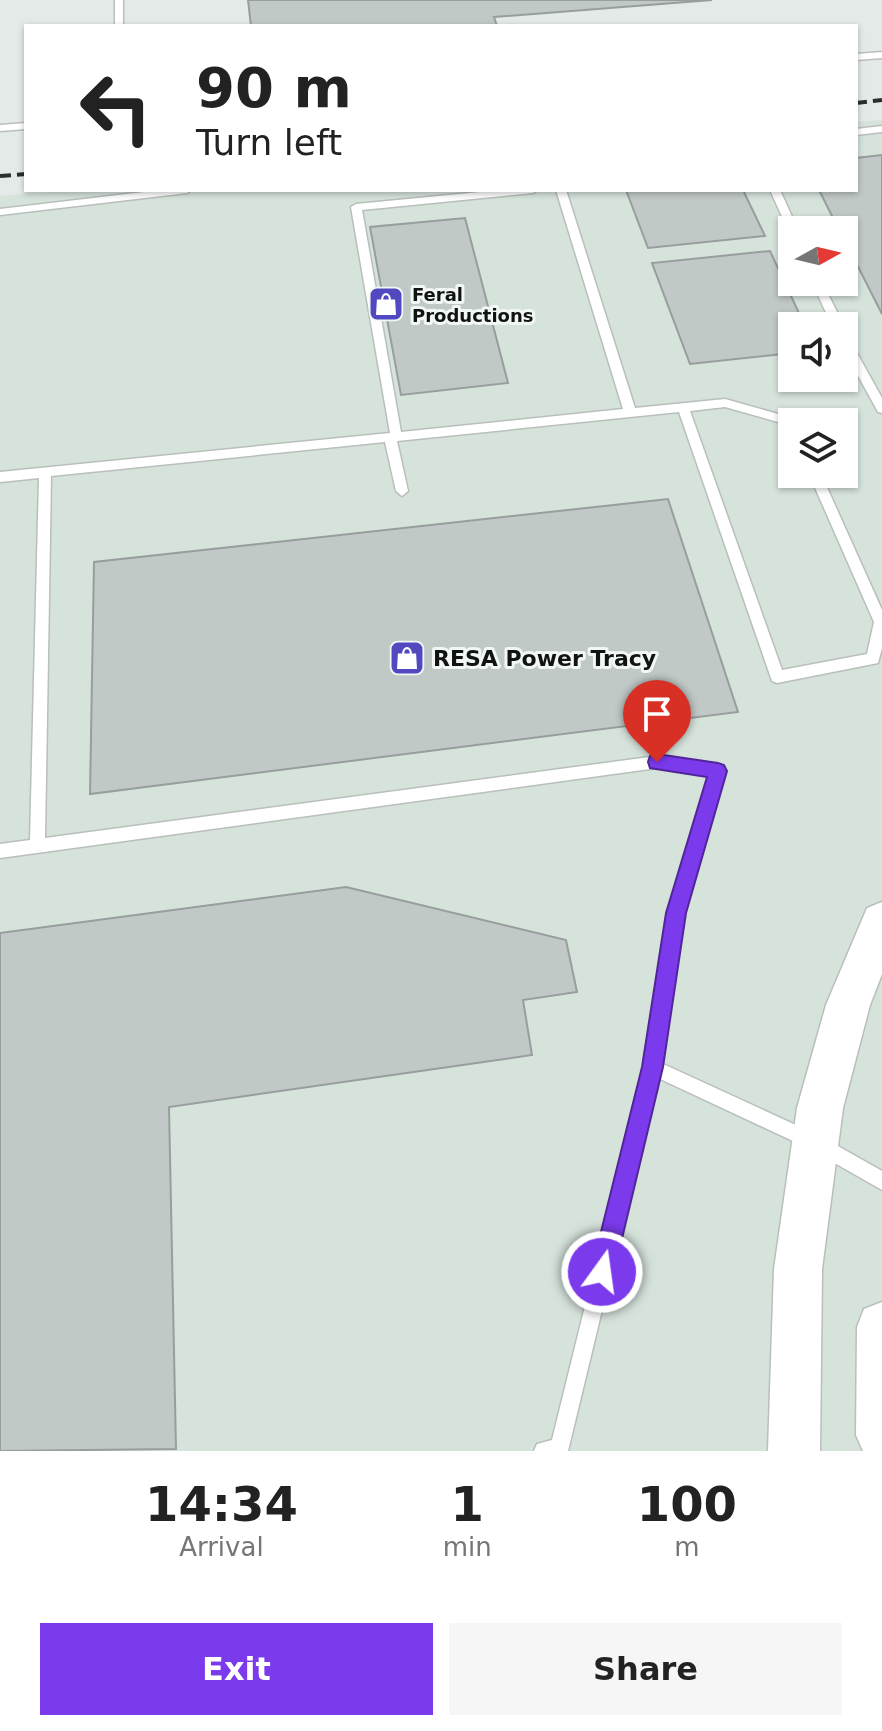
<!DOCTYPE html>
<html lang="en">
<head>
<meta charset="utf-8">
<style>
	:root { --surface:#fff; --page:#f6f6f6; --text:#222; --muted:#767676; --accent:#7c3aed }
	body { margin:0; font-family:"DejaVu Sans",sans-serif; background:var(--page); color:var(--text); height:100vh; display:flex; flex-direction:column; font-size:30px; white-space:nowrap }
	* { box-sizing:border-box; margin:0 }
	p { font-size:26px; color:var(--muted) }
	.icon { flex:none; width:44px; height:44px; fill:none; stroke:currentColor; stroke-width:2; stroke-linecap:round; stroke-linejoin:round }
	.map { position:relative; height:1451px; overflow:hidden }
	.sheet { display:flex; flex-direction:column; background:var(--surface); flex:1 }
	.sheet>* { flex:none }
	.guide { position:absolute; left:24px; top:24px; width:834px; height:168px; border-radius:0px; box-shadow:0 2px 6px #0004; background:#fff; color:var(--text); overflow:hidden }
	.needle { width:52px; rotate:82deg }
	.fabs { position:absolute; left:778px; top:216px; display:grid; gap:16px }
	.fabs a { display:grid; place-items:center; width:80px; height:80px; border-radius:0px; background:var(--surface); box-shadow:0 2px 6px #0004; font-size:40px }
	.pin { position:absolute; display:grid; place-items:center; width:68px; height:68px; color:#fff; margin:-82px -34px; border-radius:50% 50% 50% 0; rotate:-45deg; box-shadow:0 0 8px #0007 }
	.pin .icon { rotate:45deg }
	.me { position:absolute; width:88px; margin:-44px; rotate:14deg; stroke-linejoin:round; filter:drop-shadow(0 0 6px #0008) }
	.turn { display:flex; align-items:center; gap:28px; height:168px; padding:0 40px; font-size:36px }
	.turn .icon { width:104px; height:104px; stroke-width:2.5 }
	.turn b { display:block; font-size:56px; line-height:68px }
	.eta { display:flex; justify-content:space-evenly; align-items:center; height:136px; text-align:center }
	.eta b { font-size:48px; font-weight:600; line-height:56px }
	.button { display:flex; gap:16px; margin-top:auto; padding:16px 40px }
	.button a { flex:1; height:92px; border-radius:0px; background:var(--accent); color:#fff; font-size:32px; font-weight:600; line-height:92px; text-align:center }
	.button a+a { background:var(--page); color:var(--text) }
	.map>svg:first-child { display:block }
	.built { fill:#d5e3db; fill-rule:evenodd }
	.building { fill:#c1c9c7; stroke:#979e9d; stroke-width:2 }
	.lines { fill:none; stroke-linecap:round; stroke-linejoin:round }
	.service-casing { stroke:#b9bfbb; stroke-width:3 }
	.secondary-casing { stroke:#b9bfbb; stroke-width:3 }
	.service { fill:#fff; fill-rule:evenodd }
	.secondary { fill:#fff; fill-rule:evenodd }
	.rail { stroke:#2b2e2c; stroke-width:4; stroke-dasharray:11 6; stroke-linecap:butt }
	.route { fill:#7c3aed; stroke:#51269a; stroke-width:2 }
	.labels { text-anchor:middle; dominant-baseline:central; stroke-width:6; stroke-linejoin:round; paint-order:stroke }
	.far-poi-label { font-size:18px; font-weight:bold; fill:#111312; stroke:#f1f8f4; text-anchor:start }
	.poi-label { font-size:22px; font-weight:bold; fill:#111312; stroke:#f1f8f4; text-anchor:start }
</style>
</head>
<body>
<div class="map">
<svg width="882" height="1451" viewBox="0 0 882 1451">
	<rect width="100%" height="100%" fill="#e4eae7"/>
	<path class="built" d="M882 120V1451H0V196L71 190H856V122ZM792 230H844V282H792ZM792 326H844V378H792ZM792 422H844V474H792Z"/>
	<path class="building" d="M248 0H712L494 17 497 26H251Z
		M882 155V314L844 239V230H839L819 190H856V158Z
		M626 190H743L765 236 648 248Z
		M465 218 508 383 401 395 370 227Z
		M770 251 805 326H792V353L690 364 652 263Z
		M668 499 738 712 90 794 94 562Z
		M346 887 566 940 577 992 523 1000 532 1055 169 1107 176 1449 0 1451V933Z"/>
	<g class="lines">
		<defs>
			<path id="service" d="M115 0H123V26H115Z
				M882 52V58L856 60V54Z
				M26 123V129L0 131V125Z
				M882 126V132L856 135V129Z
				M161 190H192L187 193 0 215V209Z
				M501 190H538L533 193 362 210 401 432 623 409 556 190H566L635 408 725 399 796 419 798 422H792V426L725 407 690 411 782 670 867 654 874 622 809 474H821L882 610V648L878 663 777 683 772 681 679 412 397 441 408 491 402 496 396 491 385 442 51 476 45 838 657 756 723 767 725 771 684 913 661 1063 822 1137 882 1171V1190L810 1149 658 1078 568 1451H534L537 1444 552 1440 644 1067 668 913 709 776 657 768 0 858V844L30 840 39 478 0 482V472L390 433 351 207 356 204Z
				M770 190H780L798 230 789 232Z
				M812 282H822L844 326H832Z
				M844 336 848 337 882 398V413L878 412 844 350Z"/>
			<path id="secondary" d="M882 902V974L870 1005 843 1108 822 1269 820 1451H768L774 1269 797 1108 826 1005 867 908Z
				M882 1302V1451H863L856 1435 857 1327 864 1309Z"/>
		</defs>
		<use href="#service" class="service-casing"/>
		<use href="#secondary" class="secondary-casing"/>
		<use href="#service" class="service"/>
		<use href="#secondary" class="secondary"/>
		<path class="rail" d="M856 103 882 100
			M0 176 26 174"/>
	</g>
	<path class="route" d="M657 754 718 763 724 765 727 771 686 913 663 1067 614 1272 611 1280 602 1284 594 1280 591 1272 642 1067 666 913 707 777 650 768 648 762 650 756Z"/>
	<defs>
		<symbol id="shop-square" viewBox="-11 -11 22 22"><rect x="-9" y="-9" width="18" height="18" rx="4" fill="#5249c1" stroke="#f1f8f4"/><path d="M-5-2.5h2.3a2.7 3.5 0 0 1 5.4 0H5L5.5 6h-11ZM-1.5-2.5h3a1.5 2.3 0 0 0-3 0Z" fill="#fff"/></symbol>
	</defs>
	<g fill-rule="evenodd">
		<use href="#shop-square" x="366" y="284" width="40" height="40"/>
		<use href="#shop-square" x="387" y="638" width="40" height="40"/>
	</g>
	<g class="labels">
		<g class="far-poi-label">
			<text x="412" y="294">Feral<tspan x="412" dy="21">Productions</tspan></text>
		</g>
		<g class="poi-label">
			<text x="433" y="658">RESA Power Tracy</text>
		</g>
	</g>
</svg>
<div class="fabs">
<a><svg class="needle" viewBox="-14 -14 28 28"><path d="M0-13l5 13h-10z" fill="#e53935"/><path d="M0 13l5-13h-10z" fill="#767676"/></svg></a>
<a><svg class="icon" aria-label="sound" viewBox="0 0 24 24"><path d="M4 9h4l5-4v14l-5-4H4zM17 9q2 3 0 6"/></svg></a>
<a><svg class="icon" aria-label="layers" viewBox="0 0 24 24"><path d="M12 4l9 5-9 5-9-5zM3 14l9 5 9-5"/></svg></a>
</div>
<div class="pin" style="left:657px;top:762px;background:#d93025"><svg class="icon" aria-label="arrive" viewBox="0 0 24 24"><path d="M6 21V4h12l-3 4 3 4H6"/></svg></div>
<svg class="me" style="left:602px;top:1272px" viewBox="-20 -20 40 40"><circle r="17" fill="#7c3aed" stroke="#fff" stroke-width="3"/><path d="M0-11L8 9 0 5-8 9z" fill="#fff"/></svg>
<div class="guide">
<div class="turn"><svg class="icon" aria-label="left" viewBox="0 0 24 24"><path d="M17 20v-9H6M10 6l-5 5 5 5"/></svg><div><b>90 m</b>Turn left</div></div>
</div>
</div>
<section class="sheet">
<div class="eta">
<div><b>14:34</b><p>Arrival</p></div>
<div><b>1</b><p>min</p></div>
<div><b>100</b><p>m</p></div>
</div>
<div class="button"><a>Exit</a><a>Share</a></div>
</section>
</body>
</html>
